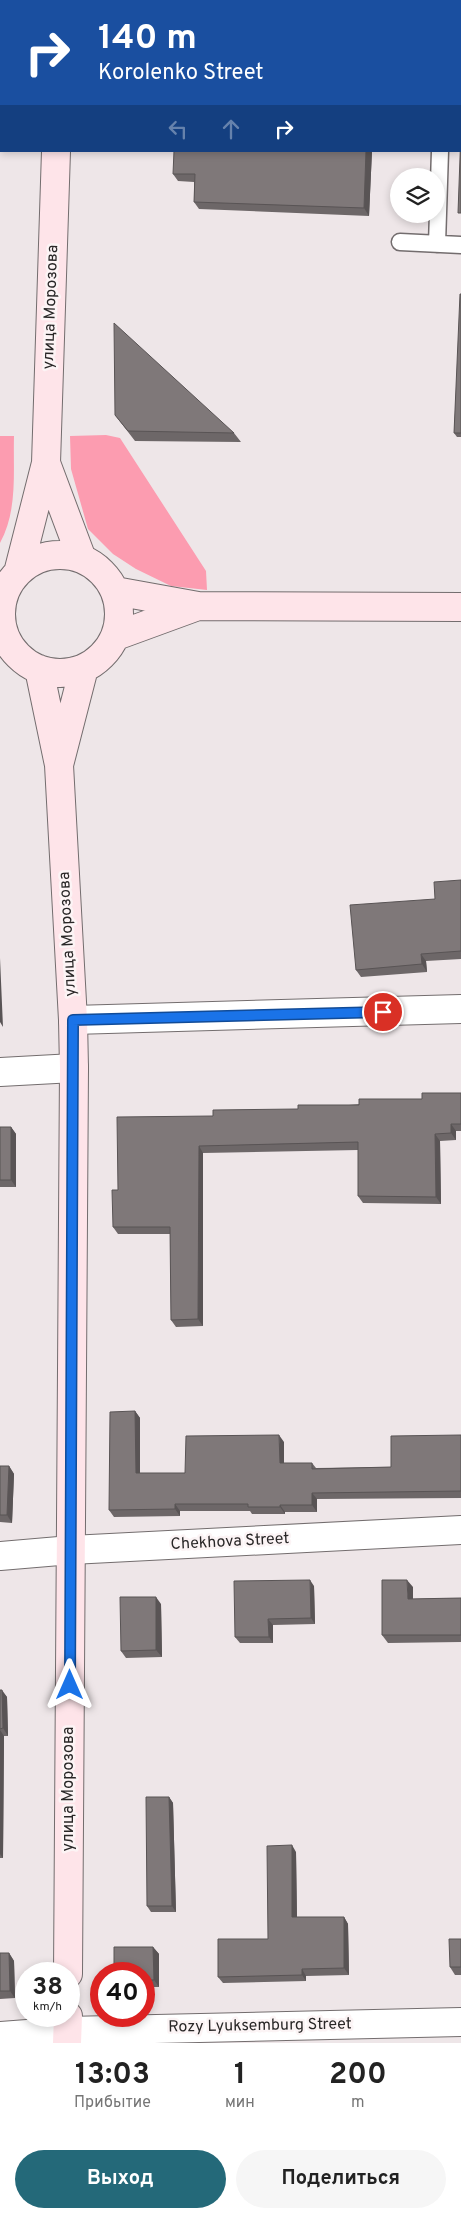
<!DOCTYPE html>
<html lang="ru">
<head>
<meta charset="utf-8">
<style>
	:root { --surface:#fff; --page:#f6f6f6; --text:#222; --muted:#767676; --accent:#246979 }
	body { margin:0; font-family:Overpass,sans-serif; background:var(--page); color:var(--text); height:100vh; display:flex; flex-direction:column; font-size:19px; white-space:nowrap }
	* { box-sizing:border-box; margin:0 }
	p { font-size:16px; color:var(--muted) }
	.icon { flex:none; width:28px; height:28px; fill:none; stroke:currentColor; stroke-width:2; stroke-linecap:round; stroke-linejoin:round }
	.map { position:relative; height:2043px; overflow:hidden }
	.details { display:flex; flex-direction:column; background:var(--surface); flex:1 }
	.details>* { flex:none }
	.top-card { position:absolute; left:0px; top:0px; width:461px; height:152px; box-shadow:0 2px 8px #0003; background:#1a4fa0; color:#fff; overflow:hidden }
	.controls { position:absolute; left:390px; top:168px; display:grid; gap:10px }
	.controls a { display:grid; place-items:center; width:55px; height:55px; border-radius:50%; background:var(--surface); box-shadow:0 2px 8px #0003; font-size:25px }
	.speed { position:absolute; left:15px; top:1962px; display:flex; gap:10px; font-size:25px; font-weight:700; text-align:center }
	.speed>* { display:grid; place-content:center; width:65px; height:65px; border-radius:50%; background:var(--surface); box-shadow:0 2px 8px #0003; line-height:1 }
	.speed small { font-size:12px; font-weight:400 }
	.speed .limit { border:8px solid #d22; background:#fff; color:#111 }
	.pin { position:absolute; display:grid; place-items:center; width:42px; height:42px; color:#fff; margin:-21px; border:2px solid #fff; border-radius:50%; box-shadow:0 1px 5px #0007 }
	.me { position:absolute; width:55px; margin:-28px; rotate:0deg; stroke-linejoin:round; filter:drop-shadow(0 0 4px #0008) }
	.turn { display:flex; align-items:center; gap:18px; height:105px; padding:0 15px; font-size:22px }
	.turn .icon { width:65px; height:65px; stroke-width:2.5 }
	.turn b { display:block; font-size:35px; line-height:42px }
	.lanes { display:flex; align-items:center; height:48px; padding:0 15px; background:#0003; justify-content:center; gap:25px; direction:ltr }
	.lanes .off { opacity:.35 }
	.eta { display:flex; justify-content:space-evenly; align-items:center; height:85px; text-align:center }
	.eta b { font-size:30px; font-weight:700; line-height:35px }
	.button { display:flex; gap:10px; margin-top:auto; padding:10px 15px }
	.button a { flex:1; height:58px; border-radius:30px; background:var(--accent); color:#fff; font-size:20px; font-weight:700; line-height:58px; text-align:center }
	.button a+a { background:var(--page); color:var(--text) }
	.map>svg:first-child { display:block }
	.green { fill:#fc9cb0 }
	.lines { fill:none; stroke-linecap:round; stroke-linejoin:round }
	.lane-casing { stroke:#736d6e; stroke-width:19 }
	.street-casing { stroke:#736d6e; stroke-width:30 }
	.secondary-casing { stroke:#736d6e; stroke-width:30 }
	.lane { stroke:#fff; stroke-width:16 }
	.street { stroke:#fff; stroke-width:28 }
	.secondary { stroke:#fee4e9; stroke-width:28 }
	.wall { fill:#6d6768 }
	.shaded-wall { fill:#595455 }
	.building { fill:#7f7879; stroke:#595455 }
	.route-casing { stroke:#114b97; stroke-width:12 }
	.route { stroke:#1a73e8; stroke-width:9 }
	.labels { text-anchor:middle; dominant-baseline:central; stroke-width:5; stroke-linejoin:round; paint-order:stroke }
	.street-label { font-size:16px; fill:#292727; stroke:#fcf4f5 }
</style>
</head>
<body>
<div class="map">
<svg width="461" height="2043" viewBox="0 0 461 2043">
	<rect width="100%" height="100%" fill="#eee6e8"/>
	<path class="green" d="M106 435 120 438 206 571 207 590 171 586 136 569 113 554 88 529 71 469 70 436Z
		M0 436H14C13 472 18 510 0 543Z"/>
	<g class="lines">
		<defs>
			<path id="lane" d="M400 242 461 245
				M437 244 440 151"/>
			<path id="street" d="M341 1 342 0
				M0 75H1
				M73 1020 461 1009
				M0 1072 74 1068
				M0 1556 71 1550 461 1530
				M0 2036 67 2031 461 2022"/>
			<path id="secondary" d="M65 1V0
				M46 463 56 151
				M1 614a59 59 0 1 1 118 0a59 59 0 1 1-118 0Z
				M19 569 46 463 82 559
				M115 591 198 606 116 636
				M198 606 461 607
				M39 669 59 765 84 668
				M59 765 73 1020 74 1068 68 1974
				M67 2043 68 2016"/>
		</defs>
		<use href="#lane" class="lane-casing"/>
		<use href="#street" class="street-casing"/>
		<use href="#secondary" class="secondary-casing"/>
		<use href="#lane" class="lane"/>
		<use href="#street" class="street"/>
		<use href="#secondary" class="secondary"/>
	</g>
	<path class="wall" d="M372 151 369 216 199 209 194 202V182L178 181 173 174Z
		M461 294V437H457L454 433Z
		M115 415 234 433 241 442 135 441Z
		M461 880V959L426 961 427 972 361 977 356 970 435 899Z
		M461 1093V1131H456V1140L440 1141 441 1204 363 1203 358 1196V1150L203 1153V1326L176 1327 171 1320 170 1234H118L113 1227 118 1190 213 1116 422 1099Z
		M0 1127H11L16 1134V1187H0Z
		M135 1411 140 1418V1473H185L284 1442V1463H312L316 1468 391 1467 461 1435V1498L317 1499V1512H285V1514H252L250 1511H180V1516L114 1517 109 1510Z
		M0 1466H9L14 1474 12 1523 0 1522Z
		M314 1586 315 1624 273 1625V1643H240L235 1637Z
		M413 1587V1599L461 1598V1642L388 1643 382 1635Z
		M161 1604 162 1657 126 1658 121 1651Z
		M0 1690 7 1697 8 1736H4L3 1858H0Z
		M169 1797 173 1803 176 1912H151L147 1906Z
		M296 1852 297 1917H344L348 1924 349 1975 306 1976V1981L223 1983 218 1977 268 1939Z
		M461 1939V1975H455L450 1967Z
		M153 1947 159 1954V1987H144V1974Z
		M0 1953H9L14 1961 15 1998 0 1999Z"/>
	<path class="shaded-wall" d="M366 151H372L369 216 364 208Z
		M421 954 426 961 427 972 422 964Z
		M0 958 3 1027 0 1022Z
		M451 1124 456 1131V1140L451 1133Z
		M11 1127 16 1134V1187L11 1180Z
		M435 1134 440 1141 441 1204 436 1197Z
		M199 1146 203 1153V1326L198 1319Z
		M135 1411 140 1418V1480L136 1473Z
		M279 1435 284 1442V1470L280 1463Z
		M9 1466 14 1474 12 1523 7 1515Z
		M312 1493 317 1499V1512L312 1505Z
		M175 1504 180 1511V1516L175 1509Z
		M280 1505 285 1512V1514L280 1507Z
		M310 1580 314 1586 315 1624 311 1618Z
		M407 1580 413 1587V1606L408 1599Z
		M156 1597 161 1604 162 1657 156 1650Z
		M268 1619 273 1625V1643L269 1637Z
		M2 1690 7 1697 8 1736 3 1728Z
		M0 1730 4 1736 3 1858 0 1854Z
		M169 1797 173 1803 176 1912 172 1906Z
		M292 1845 296 1852 297 1923 292 1917Z
		M344 1917 348 1924 349 1975 344 1968Z
		M153 1947 159 1954V1987L154 1980Z
		M9 1953 14 1961 15 1998 10 1991Z
		M302 1969 306 1976V1981L302 1975Z"/>
	<path class="building" d="M461 130V213H458Z
		M174 151H366L364 208 194 202 195 174H173Z
		M460 294H461V433H454Z
		M114 323 234 433 128 431 115 415Z
		M461 880V951L421 954 422 964 356 970 350 905 435 899 434 882Z
		M422 1093H461V1124H451V1133L435 1134 436 1197 358 1196V1142L199 1146 198 1319 171 1320 170 1227H113L112 1190H118L117 1117 213 1116V1110L298 1109V1105H359V1099H422Z
		M0 1127H11V1180H0Z
		M135 1411 136 1473H185L186 1436 279 1435 280 1463H312V1469L391 1467V1436L461 1435V1491L312 1493V1505H280V1507H248V1504H175V1509L109 1510 110 1412Z
		M0 1466H9L7 1515H0Z
		M310 1580 311 1618 268 1619 269 1637H235L234 1581Z
		M382 1580H407L408 1599 461 1598V1635H382Z
		M120 1597H156V1650L121 1651Z
		M0 1690H2L3 1728 0 1729Z
		M146 1797H169L172 1906H147Z
		M292 1845V1917H344V1968L302 1969V1975L218 1977V1939H268L267 1846Z
		M449 1939H461V1967H450Z
		M114 1947H153L154 1980H144V1974H114Z
		M0 1953H9L10 1991H0Z"/>
	<g class="lines">
		<defs>
			<path id="route" d="M70 1685 73 1020 383 1012"/>
		</defs>
		<use href="#route" class="route-casing"/>
		<use href="#route" class="route"/>
	</g>
	<g class="labels">
		<g class="street-label">
			<text transform="translate(51 307) rotate(-88)">улица Морозова</text>
			<text transform="translate(68 934) rotate(-93)">улица Морозова</text>
			<text transform="translate(230 1542) rotate(-3)">Chekhova Street</text>
			<text transform="translate(69 1789) rotate(-90)">улица Морозова</text>
			<text transform="translate(260 2026) rotate(-1)">Rozy Lyuksemburg Street</text>
		</g>
	</g>
</svg>
<div class="controls">
<a><svg class="icon" aria-label="layers" viewBox="0 0 24 24"><path d="M12 4l9 5-9 5-9-5zM3 14l9 5 9-5"/></svg></a>
</div>
<div class="speed"><div>38<small>km/h</small></div><div class="limit">40</div></div>
<div class="pin" style="left:383px;top:1012px;background:#d93025"><svg class="icon" aria-label="arrive" viewBox="0 0 24 24"><path d="M6 21V4h12l-3 4 3 4H6"/></svg></div>
<svg class="me" style="left:70px;top:1685px" viewBox="-20 -20 40 40"><path d="M0-17L14 15 0 8-14 15z" fill="#1a73e8" stroke="#fff" stroke-width="4"/></svg>
<div class="top-card">
<div class="turn"><svg class="icon" aria-label="right" viewBox="0 0 24 24"><path d="M7 20v-9h11M14 6l5 5-5 5"/></svg><div><b>140 m</b>Korolenko Street</div></div>
<div class="lanes"><svg class="icon off" aria-label="left" viewBox="0 0 24 24"><path d="M17 20v-9H6M10 6l-5 5 5 5"/></svg><svg class="icon off" aria-label="ahead" viewBox="0 0 24 24"><path d="M12 20V5M6 11l6-6 6 6"/></svg><svg class="icon" aria-label="right" viewBox="0 0 24 24"><path d="M7 20v-9h11M14 6l5 5-5 5"/></svg></div>
</div>
</div>
<section class="details">
<div class="eta">
<div><b>13:03</b><p>Прибытие</p></div>
<div><b>1</b><p>мин</p></div>
<div><b>200</b><p>m</p></div>
</div>
<div class="button"><a>Выход</a><a>Поделиться</a></div>
</section>
</body>
</html>
